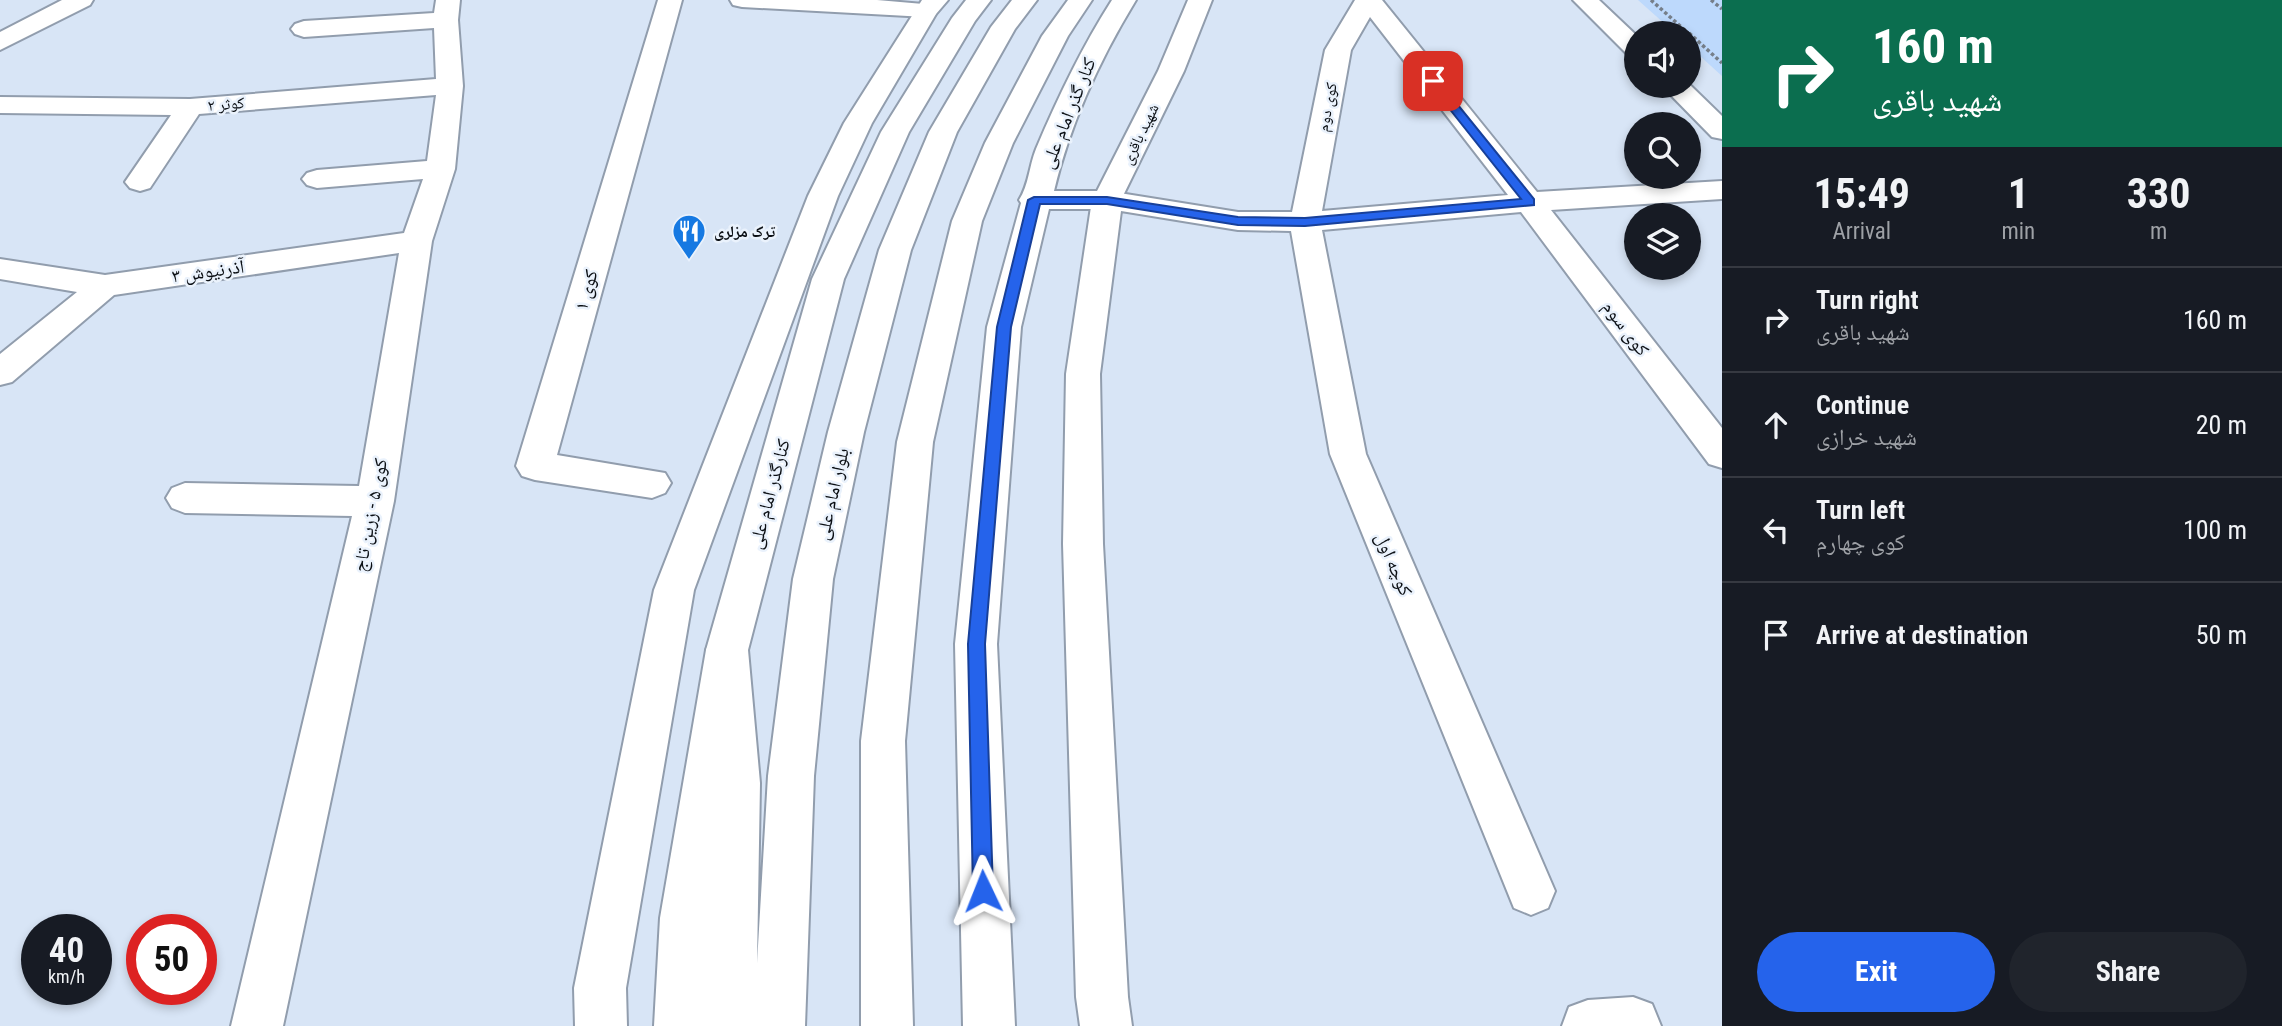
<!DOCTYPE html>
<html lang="en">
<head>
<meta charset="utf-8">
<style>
	:root { --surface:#171b24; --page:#20242c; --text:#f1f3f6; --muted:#9ea1a6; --line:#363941; --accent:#2563eb }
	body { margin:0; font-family:"Roboto Condensed","Noto Naskh Arabic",sans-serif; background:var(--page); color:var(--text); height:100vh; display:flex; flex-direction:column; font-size:26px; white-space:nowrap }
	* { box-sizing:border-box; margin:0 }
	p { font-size:23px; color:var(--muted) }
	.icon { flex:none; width:38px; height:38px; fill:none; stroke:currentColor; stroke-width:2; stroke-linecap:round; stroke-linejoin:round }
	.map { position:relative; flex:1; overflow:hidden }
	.drawer { display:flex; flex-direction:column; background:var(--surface); width:560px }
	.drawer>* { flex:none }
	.top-card { background:#0b6e4f; color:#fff; overflow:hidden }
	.buttons { position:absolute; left:1624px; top:21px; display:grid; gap:14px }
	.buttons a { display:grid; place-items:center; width:77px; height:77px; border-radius:50%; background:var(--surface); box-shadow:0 4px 10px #0003; font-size:35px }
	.speed { position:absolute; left:21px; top:914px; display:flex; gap:14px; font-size:35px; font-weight:700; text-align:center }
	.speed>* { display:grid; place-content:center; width:91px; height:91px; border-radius:50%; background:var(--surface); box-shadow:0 4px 10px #0003; line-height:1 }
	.speed small { font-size:18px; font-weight:400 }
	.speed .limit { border:10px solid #d22; background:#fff; color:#111 }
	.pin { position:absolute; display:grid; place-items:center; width:60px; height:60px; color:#fff; margin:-30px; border-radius:14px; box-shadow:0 4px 10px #0006 }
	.me { position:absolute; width:77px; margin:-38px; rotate:358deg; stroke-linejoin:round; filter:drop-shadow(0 0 5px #0008) }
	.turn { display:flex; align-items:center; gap:24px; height:147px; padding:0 35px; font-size:32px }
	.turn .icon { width:91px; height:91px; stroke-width:2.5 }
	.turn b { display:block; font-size:49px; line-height:60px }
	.eta { display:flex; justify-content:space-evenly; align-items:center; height:119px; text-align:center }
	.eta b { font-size:42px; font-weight:700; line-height:49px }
	.action { display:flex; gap:14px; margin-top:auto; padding:14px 35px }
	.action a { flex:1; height:80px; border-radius:42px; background:var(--accent); color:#fff; font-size:28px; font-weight:700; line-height:80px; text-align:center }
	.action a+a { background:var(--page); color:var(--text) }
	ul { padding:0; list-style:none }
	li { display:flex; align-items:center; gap:21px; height:105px; padding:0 35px; border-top:2px solid var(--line) }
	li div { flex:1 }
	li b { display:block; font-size:26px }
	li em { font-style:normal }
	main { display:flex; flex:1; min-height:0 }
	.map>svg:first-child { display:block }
	.green { fill:#bdd9fc }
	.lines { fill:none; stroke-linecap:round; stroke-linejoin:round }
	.street-casing { stroke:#919dad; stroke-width:4 }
	.secondary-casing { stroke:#919dad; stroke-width:4 }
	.highway-casing { stroke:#919dad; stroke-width:4 }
	.path { stroke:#767f8a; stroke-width:3.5; stroke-dasharray:3.5 2.5; stroke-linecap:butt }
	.street { fill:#fff; fill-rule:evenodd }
	.secondary { fill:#fff; fill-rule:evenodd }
	.highway { fill:#fff; fill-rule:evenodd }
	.route { fill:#2563eb; stroke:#184099; stroke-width:2 }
	.labels { text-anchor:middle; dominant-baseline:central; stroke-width:5; stroke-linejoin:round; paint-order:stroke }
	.far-street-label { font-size:16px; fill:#0b0f14; stroke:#eaf2fc }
	.far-poi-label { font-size:16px; font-weight:bold; fill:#0b0f14; stroke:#eaf2fc; text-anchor:start }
	.street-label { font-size:19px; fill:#0b0f14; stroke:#eaf2fc }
</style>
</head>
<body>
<main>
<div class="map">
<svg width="1722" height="1026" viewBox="0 0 1722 1026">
	<rect width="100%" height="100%" fill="#d8e5f6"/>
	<path class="green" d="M1638 0H1722V76L1689 46V33H1675Z"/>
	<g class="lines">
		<defs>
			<path id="street" d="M62 0H93L90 5 0 50V32Z
				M436 0H460L458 20 463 86 455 169 432 241 394 501 283 1026H231L352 516 185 513 172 508 166 498 172 488 185 483 359 486 399 253 114 295 12 382 0 385V354L77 292 0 279V259L105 275 404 233 423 179 317 188 307 185 302 179 307 173 317 170 427 161 436 95 199 114 150 188 140 191 130 188 125 182 171 115 0 113V97L190 99 436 79 434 28 304 37 295 34 291 29 295 24 304 21 434 13Z
				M658 0H682L557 455 665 473 671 483 665 493 652 498 535 480 522 476 516 466Z
				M730 0H877L935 5 938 10 935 15 926 17 742 7 733 5Z
				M1355 0H1382L1537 192 1722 181V199L1551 210 1722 428V468L1709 464 1521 212 1322 230 1366 454 1555 891 1548 908 1531 915 1514 908 1330 454 1291 231 1238 230 1121 211 1100 374 1103 544 1128 997 1132 1026H1080L1076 997 1063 544 1066 374 1092 200 1096 194 1107 191 1238 212H1292L1325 50ZM1370 17 1508 195 1322 211 1351 50Z
				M1573 0H1599L1636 35V57L1627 54Z
				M1689 84 1722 116V139L1712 137 1662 86Z
				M1633 997 1652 1004 1661 1026H1562L1569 1007 1588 1000Z"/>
			<path id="secondary" d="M922 0H948L936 14 872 123 838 196 694 590 626 988 627 1026H575L574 988 654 590 808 196 844 123Z
				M966 0H991L975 21 909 132 844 279 748 650 710 918 706 1026H654L660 918 706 650 812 279 881 132 952 18Z
				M1112 0H1136C1100 59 1070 124 1054 191H1097L1158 71 1188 0H1212L1184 71 1118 206 1107 209H1049L1021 327 997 644 1015 1026H963L955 644 987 327 1021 203 1019 200C1029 185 1029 166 1036 149 1058 97 1082 47 1112 0Z"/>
			<path id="highway" d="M1012 0H1037L1015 29 957 132 911 250 864 432 833 579 814 776 805 1026H703L714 783 706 650 712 637 727 632 742 637 748 650 760 783 757 963 768 776 793 579 828 432 879 250 929 132 991 27Z
				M1068 0H1092L1068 36 1013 143 982 221 933 442 905 741 913 1026H861V741L897 442 952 221 985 143 1042 36Z"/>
		</defs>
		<use href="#street" class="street-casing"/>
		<use href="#secondary" class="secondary-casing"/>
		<use href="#highway" class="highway-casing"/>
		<path class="path" d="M1651 0 1688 33
			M1711 0 1722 9
			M1689 33 1722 63"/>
		<use href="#street" class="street"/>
		<use href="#secondary" class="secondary"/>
		<use href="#highway" class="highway"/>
	</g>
	<path class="route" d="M1429 79H1437L1534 199V205L1305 226 1238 225 1107 204H1040L1011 327 985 644 993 891 990 898 983 901 976 898 973 891 968 644 997 327 1028 200 1034 197H1107L1238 217 1305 218 1521 199 1429 83Z"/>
	<defs>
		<symbol id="restaurant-pin" viewBox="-11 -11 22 30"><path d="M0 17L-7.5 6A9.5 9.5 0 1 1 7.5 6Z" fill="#1679e2" stroke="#eaf2fc"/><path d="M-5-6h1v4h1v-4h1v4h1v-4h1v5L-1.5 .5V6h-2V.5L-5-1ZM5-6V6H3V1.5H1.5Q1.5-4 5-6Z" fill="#fff"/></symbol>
	</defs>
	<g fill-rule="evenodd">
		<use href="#restaurant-pin" x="670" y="212" width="38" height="52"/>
	</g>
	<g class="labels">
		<g class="far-street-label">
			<text transform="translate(226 104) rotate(-5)">کوثر ۲</text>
			<text transform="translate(1327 107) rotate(-79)">کوی دوم</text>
			<text transform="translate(1140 134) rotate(-64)">شهید باقری</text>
		</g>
		<g class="far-poi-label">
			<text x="714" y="231">ترک مزلری</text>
		</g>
		<g class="street-label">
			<text transform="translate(1068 113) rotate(-68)">کنار گذر امام علی</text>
			<text transform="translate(208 271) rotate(-8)">آذرنیوش ۳</text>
			<text transform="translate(586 290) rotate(-74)">کوی ۱</text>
			<text transform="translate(1626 328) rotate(53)">کوی سوم</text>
			<text transform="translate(769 494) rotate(-75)">کنارگذر امام علی</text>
			<text transform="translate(832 494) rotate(-77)">بلوار امام علی</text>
			<text transform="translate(370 515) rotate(-79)">کوی ۵ - زرین تاج</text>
			<text transform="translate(1394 564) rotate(67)">کوچه اول</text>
		</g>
	</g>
</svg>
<div class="buttons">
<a><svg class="icon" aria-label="sound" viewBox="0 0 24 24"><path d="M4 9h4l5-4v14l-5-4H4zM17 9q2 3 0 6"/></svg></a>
<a><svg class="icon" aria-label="search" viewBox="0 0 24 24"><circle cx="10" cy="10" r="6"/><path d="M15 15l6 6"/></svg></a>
<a><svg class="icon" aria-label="layers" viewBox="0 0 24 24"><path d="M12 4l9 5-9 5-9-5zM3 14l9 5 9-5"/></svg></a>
</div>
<div class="speed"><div>40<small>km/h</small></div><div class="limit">50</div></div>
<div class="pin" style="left:1433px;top:81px;background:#d93025"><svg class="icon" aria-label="arrive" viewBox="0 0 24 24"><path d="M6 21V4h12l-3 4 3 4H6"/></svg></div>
<svg class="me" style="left:983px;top:891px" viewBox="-20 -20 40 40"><path d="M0-17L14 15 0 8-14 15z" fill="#2563eb" stroke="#fff" stroke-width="4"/></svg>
</div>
<section class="drawer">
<div class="top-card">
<div class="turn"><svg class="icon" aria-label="right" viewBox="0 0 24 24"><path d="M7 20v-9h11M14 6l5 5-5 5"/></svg><div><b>160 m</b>شهید باقری</div></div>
</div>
<div class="eta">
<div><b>15:49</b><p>Arrival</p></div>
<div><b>1</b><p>min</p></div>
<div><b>330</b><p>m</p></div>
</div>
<ul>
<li><svg class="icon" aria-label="right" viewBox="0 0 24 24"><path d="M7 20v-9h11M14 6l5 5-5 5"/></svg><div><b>Turn right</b><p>شهید باقری</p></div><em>160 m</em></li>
<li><svg class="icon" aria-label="ahead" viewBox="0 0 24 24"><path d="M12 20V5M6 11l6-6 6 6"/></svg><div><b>Continue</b><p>شهید خرازی</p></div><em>20 m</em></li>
<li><svg class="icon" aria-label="left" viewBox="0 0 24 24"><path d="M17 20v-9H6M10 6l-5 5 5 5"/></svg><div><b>Turn left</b><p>کوی چهارم</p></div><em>100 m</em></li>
<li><svg class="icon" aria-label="arrive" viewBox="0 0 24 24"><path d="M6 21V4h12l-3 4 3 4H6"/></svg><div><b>Arrive at destination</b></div><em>50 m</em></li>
</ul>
<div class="action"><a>Exit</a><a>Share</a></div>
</section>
</main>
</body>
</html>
